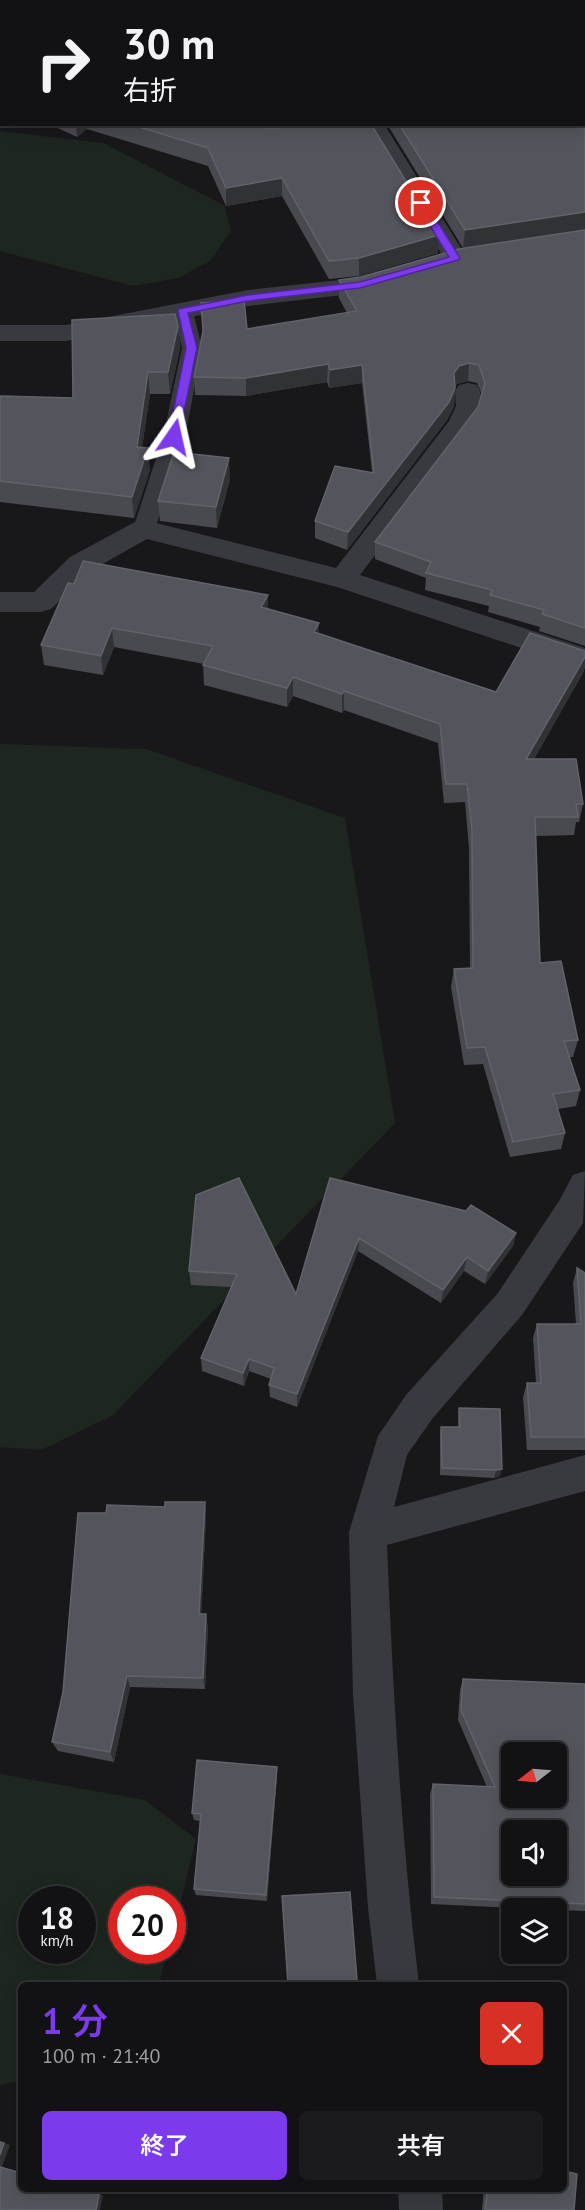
<!DOCTYPE html>
<html lang="ja">
<head>
<meta charset="utf-8">
<style>
	:root { --surface:#121214; --page:#1b1b1d; --text:#f1f3f6; --muted:#9c9ea0; --line:#313234; --accent:#7c3aed }
	body { margin:0; font-family:"PT Sans","Noto Sans JP",sans-serif; background:var(--page); color:var(--text); height:100vh; display:flex; flex-direction:column; font-size:22px; white-space:nowrap }
	* { box-sizing:border-box; margin:0 }
	p { font-size:20px; color:var(--muted) }
	.icon { flex:none; width:33px; height:33px; fill:none; stroke:currentColor; stroke-width:2; stroke-linecap:round; stroke-linejoin:round }
	.map { position:relative; flex:1; overflow:hidden }
	.side { position:absolute; left:18px; top:1982px; width:549px; height:210px; display:flex; flex-direction:column; background:var(--surface); border-radius:9px; box-shadow:0 3px 15px #0003,0 0 0 2px var(--line) }
	.side>* { flex:none }
	.guide { position:absolute; left:0px; top:0px; width:585px; height:126px; box-shadow:0 3px 15px #0003,0 0 0 2px var(--line); background:#121214; color:var(--text); overflow:hidden }
	.needle { width:39px; rotate:253deg }
	.fabs { position:absolute; left:501px; top:1742px; display:grid; gap:12px }
	.fabs a { display:grid; place-items:center; width:66px; height:66px; border-radius:9px; background:var(--surface); box-shadow:0 3px 15px #0003,0 0 0 2px var(--line); font-size:30px }
	.speed { position:absolute; left:18px; top:1886px; display:flex; gap:12px; font-size:30px; font-weight:700; text-align:center }
	.speed>* { display:grid; place-content:center; width:78px; height:78px; border-radius:50%; background:var(--surface); box-shadow:0 3px 15px #0003,0 0 0 2px var(--line); line-height:1 }
	.speed small { font-size:15px; font-weight:400 }
	.speed .limit { border:9px solid #d22; background:#fff; color:#111 }
	.pin { position:absolute; display:grid; place-items:center; width:51px; height:51px; color:#fff; margin:-26px; border:3px solid #fff; border-radius:50%; box-shadow:0 2px 6px #0007 }
	.me { position:absolute; width:66px; margin:-33px; rotate:11deg; stroke-linejoin:round; filter:drop-shadow(0 0 4px #0008) }
	.turn { display:flex; align-items:center; gap:21px; height:126px; padding:0 24px; font-size:27px }
	.turn .icon { width:78px; height:78px; stroke-width:2.5 }
	.turn b { display:block; font-size:42px; line-height:51px }
	.round { display:grid; place-items:center; flex:none; width:63px; height:63px; border-radius:9px; background:var(--page) }
	.overview { display:flex; align-items:center; justify-content:space-between; height:102px; padding:0 24px }
	h1 { font-size:36px; font-weight:600; line-height:45px; color:var(--accent) }
	.button { display:flex; gap:12px; margin-top:auto; padding:12px 24px }
	.button a { flex:1; height:69px; border-radius:9px; background:var(--accent); color:#fff; font-size:24px; font-weight:600; line-height:69px; text-align:center }
	.button a+a { background:var(--page); color:var(--text) }
	.map>svg:first-child { display:block }
	.green { fill:#1d261f; fill-rule:evenodd }
	.lines { fill:none; stroke-linecap:round; stroke-linejoin:round }
	.service { fill:#393a40; fill-rule:evenodd }
	.minor { fill:#393a40; fill-rule:evenodd }
	.wall { fill:#494a50 }
	.shaded-wall { fill:#313236 }
	.building { fill:#54555c; stroke:#61636a; stroke-width:1.5; fill-rule:evenodd }
	.route { fill:#7c3aed; stroke:#51269a; stroke-width:1.5 }
</style>
</head>
<body>
<div class="map">
<svg width="585" height="2210" viewBox="0 0 585 2210">
	<rect width="100%" height="100%" fill="#18181b"/>
	<path class="green" d="M0 131 103 143 224 205 231 231 210 261 178 278 133 286 0 251Z
		M0 744 146 749 345 818 395 1123 112 1416 41 1450 0 1447Z
		M0 1774 145 1800 196 1839 173 1932 172 1899H122V1950H168L159 1984H21V2080L0 2085ZM32 1899H82V1950H32Z"/>
	<g class="lines">
		<path class="service" d="M183 305 190 307 193 311 202 348 185 437 155 529 152 534 144 537 136 534 133 529 163 437 182 348 173 311 176 307Z"/>
		<path class="minor" d="M362 124H384L467 258 463 263 455 265 447 263Z
			M383 270 391 273 395 278 391 283 360 293 248 306 66 341H0V325H66L248 290 358 278Z
			M468 383 477 385C485 399 480 411 474 424L360 575 585 648V669L337 587 147 539 90 571 51 609 41 612H0V592H34L70 557 135 522 144 520 336 568 449 421 456 406 455 391 459 385Z
			M585 1171 583 1223 522 1315 432 1419 407 1455 394 1507 585 1455V1491L387 1545C393 1692 401 1838 419 1984H377L368 1908 353 1694 349 1532 378 1436 406 1395 498 1293 559 1201 573 1175Z
			M398 2188H442L443 2210H399Z"/>
	</g>
	<path class="wall" d="M0 0H585V230L463 248 387 124H584L2 2V113L0 114Z
		M49 124H280L275 128 438 253 359 276 329 279 282 196 226 206 208 166 87 129 77 137Z
		M585 230V646L539 631 540 627 488 612 489 606 425 590 426 578 375 559V542L478 407 482 395 477 383 468 381 457 384 455 387 454 406 447 420 347 550 315 538V521L372 472 362 383 329 388 327 382 246 396 195 395 194 377 203 334 201 303 247 329 347 313 339 298V280L361 277Z
		M178 326 180 348 170 394H150L142 447 150 470 134 518 0 502V396L73 398Z
		M230 479 217 528 160 521 158 501Z
		M74 584 268 595V609L318 633 496 692 584 671 534 759 583 804 579 822H576L574 835 536 836 540 963 578 1040 573 1057H570L580 1090 576 1106 558 1109 565 1133 561 1149 510 1157 483 1064 464 1065 451 987 454 969 470 968 469 848 465 802 444 803 438 743 344 710 342 713 293 696 287 707 204 685 203 665 204 664 114 647 103 675 44 665 41 645Z
		M330 1178 516 1233 513 1246 485 1284 464 1271 441 1303 358 1251 297 1407 270 1397 269 1385 271 1379 249 1371 244 1386 202 1371 201 1358 231 1287 191 1285 189 1271 196 1195 296 1294Z
		M577 1268 585 1273V1450H527L523 1397 527 1383H536L533 1338 537 1324H576L573 1283Z
		M459 1408 500 1476 494 1478 440 1475V1434L441 1427H458V1415Z
		M205 1502 206 1516 201 1614 208 1626 205 1689 130 1687 114 1762 58 1751 52 1742 106 1513Z
		M463 1679 585 1684V1911L556 1910V1908H516L431 1904 430 1794 433 1784 487 1787 458 1720 460 1690Z
		M277 1767V1775L267 1901 196 1895 194 1889 200 1821 194 1820 192 1813Z
		M357 1980 356 1984H288Z
		M484 2188H564L574 2210H482Z"/>
	<path class="shaded-wall" d="M2 93V113L0 114V94Z
		M76 124H86L87 129 77 137Z
		M260 124H280L260 139Z
		M282 178V196L226 206V188Z
		M585 212V230L463 248 465 230Z
		M439 235 438 253 359 276V258Z
		M178 326 180 348 170 394 168 372Z
		M469 363 468 381 457 384 453 391 454 373 459 366Z
		M328 364 327 382 246 396V378Z
		M362 365V383L329 388 330 370Z
		M148 372 150 394 139 468 137 447Z
		M455 388 454 406 447 420 347 550 348 532Z
		M148 448 150 470 134 518 132 497Z
		M229 458 230 479 217 528 216 507Z
		M268 595V614L261 607Z
		M319 623 318 643 314 632Z
		M112 628 114 647 103 675 101 656Z
		M585 657 584 671 523 778 526 759Z
		M293 677V696L287 707V688Z
		M344 691V710L342 713V694Z
		M516 1233 513 1246 485 1284 488 1271Z
		M359 1238 358 1251 297 1407V1394Z
		M467 1257 464 1271 441 1303 443 1290Z
		M249 1359V1371L244 1386 243 1373Z
		M502 1469 500 1476 494 1478 496 1470Z
		M205 1502 206 1516 201 1626 199 1614Z
		M206 1614 208 1626 205 1689 203 1678Z
		M127 1676 130 1687 114 1762 110 1752Z
		M277 1767V1775L267 1901 266 1895Z
		M0 2141 10 2145 2 2167 21 2172V2173L0 2167Z
		M77 2188H80L103 2195 100 2210H96Z"/>
	<path class="building" d="M2 0H585L584 4V17H585V212L465 230 399 124H584V2H2Z
		M2 3V93L0 94V5Z
		M129 124H261L264 128H279L284 124H371L439 235 359 258 329 261 282 178 226 188 208 148Z
		M585 230V628L542 614 544 610 490 595 492 590 426 573 431 562 375 542 478 407 485 383 479 365 469 363 459 366 454 373 455 388 449 402 348 532 315 521 335 466 374 473 362 365 330 370 328 364 246 378 194 377 203 331 201 303 244 300 247 329 357 311 339 280 361 277 459 249Z
		M175 314 178 326 168 372H148L137 447 148 448 132 497 0 481V396L73 398 72 320Z
		M174 452 229 458 216 507 158 501Z
		M83 561 268 595 261 607 319 623 314 632 496 692 530 633 585 651V657L526 759H576L583 804H576L578 817H535L540 963 561 961 578 1040 564 1041 580 1090 553 1094 565 1133 513 1142 485 1047 467 1048 454 969 473 968 472 830 467 784H446L440 724 344 691 342 694 293 677 287 688 203 665 213 646 112 628 101 656 41 645 68 583 74 584Z
		M239 1178 296 1294 330 1178 466 1211 471 1205 516 1233 488 1271 467 1257 443 1290 359 1238 297 1394 269 1385 274 1368 249 1359 243 1373 201 1358 237 1274 189 1271 196 1195Z
		M577 1268 585 1273V1437H531L527 1383H541L537 1324H581Z
		M459 1408 500 1409 502 1469 496 1470 442 1468 441 1427H460Z
		M165 1502H205L199 1614H206L203 1678 127 1676 110 1752 52 1742 63 1692 78 1513H106L107 1505 165 1507Z
		M463 1679 585 1684V1904L434 1897 433 1784 495 1787 461 1710ZM512 1752H556V1797H512ZM512 1830H556V1875H512Z
		M197 1760 277 1767 266 1895 194 1889 201 1814 192 1813Z
		M350 1892 357 1980 349 1981V1984H288L282 1896Z
		M0 2142 4 2143 0 2155Z
		M0 2167 21 2173V2188H77L99 2195 96 2210H0Z
		M564 2171 577 2174 574 2210H485L488 2188H564Z"/>
	<path class="route" d="M421 200 426 203 460 258 458 260 360 288 248 301 188 313 197 348 179 437 174 441 170 440 168 437 186 348 178 311 179 309 248 295 360 282 449 257 416 203Z"/>
</svg>
<div class="fabs">
<a><svg class="needle" viewBox="-14 -14 28 28"><path d="M0-13l5 13h-10z" fill="#e53935"/><path d="M0 13l5-13h-10z" fill="#9c9ea0"/></svg></a>
<a><svg class="icon" aria-label="sound" viewBox="0 0 24 24"><path d="M4 9h4l5-4v14l-5-4H4zM17 9q2 3 0 6"/></svg></a>
<a><svg class="icon" aria-label="layers" viewBox="0 0 24 24"><path d="M12 4l9 5-9 5-9-5zM3 14l9 5 9-5"/></svg></a>
</div>
<div class="speed"><div>18<small>km/h</small></div><div class="limit">20</div></div>
<div class="pin" style="left:421px;top:203px;background:#d93025"><svg class="icon" aria-label="arrive" viewBox="0 0 24 24"><path d="M6 21V4h12l-3 4 3 4H6"/></svg></div>
<svg class="me" style="left:174px;top:437px" viewBox="-20 -20 40 40"><path d="M0-17L14 15 0 8-14 15z" fill="#7c3aed" stroke="#fff" stroke-width="4"/></svg>
<div class="guide">
<div class="turn"><svg class="icon" aria-label="right" viewBox="0 0 24 24"><path d="M7 20v-9h11M14 6l5 5-5 5"/></svg><div><b>30 m</b>右折</div></div>
</div>
<section class="side">
<div class="overview"><div><h1>1 分</h1><p>100 m · 21:40</p></div><a class="round" style="background:#d93025;color:#fff"><svg class="icon" aria-label="close" viewBox="0 0 24 24"><path d="M6 6l12 12M18 6L6 18"/></svg></a></div>
<div class="button"><a>終了</a><a>共有</a></div>
</section>
</div>
</body>
</html>
